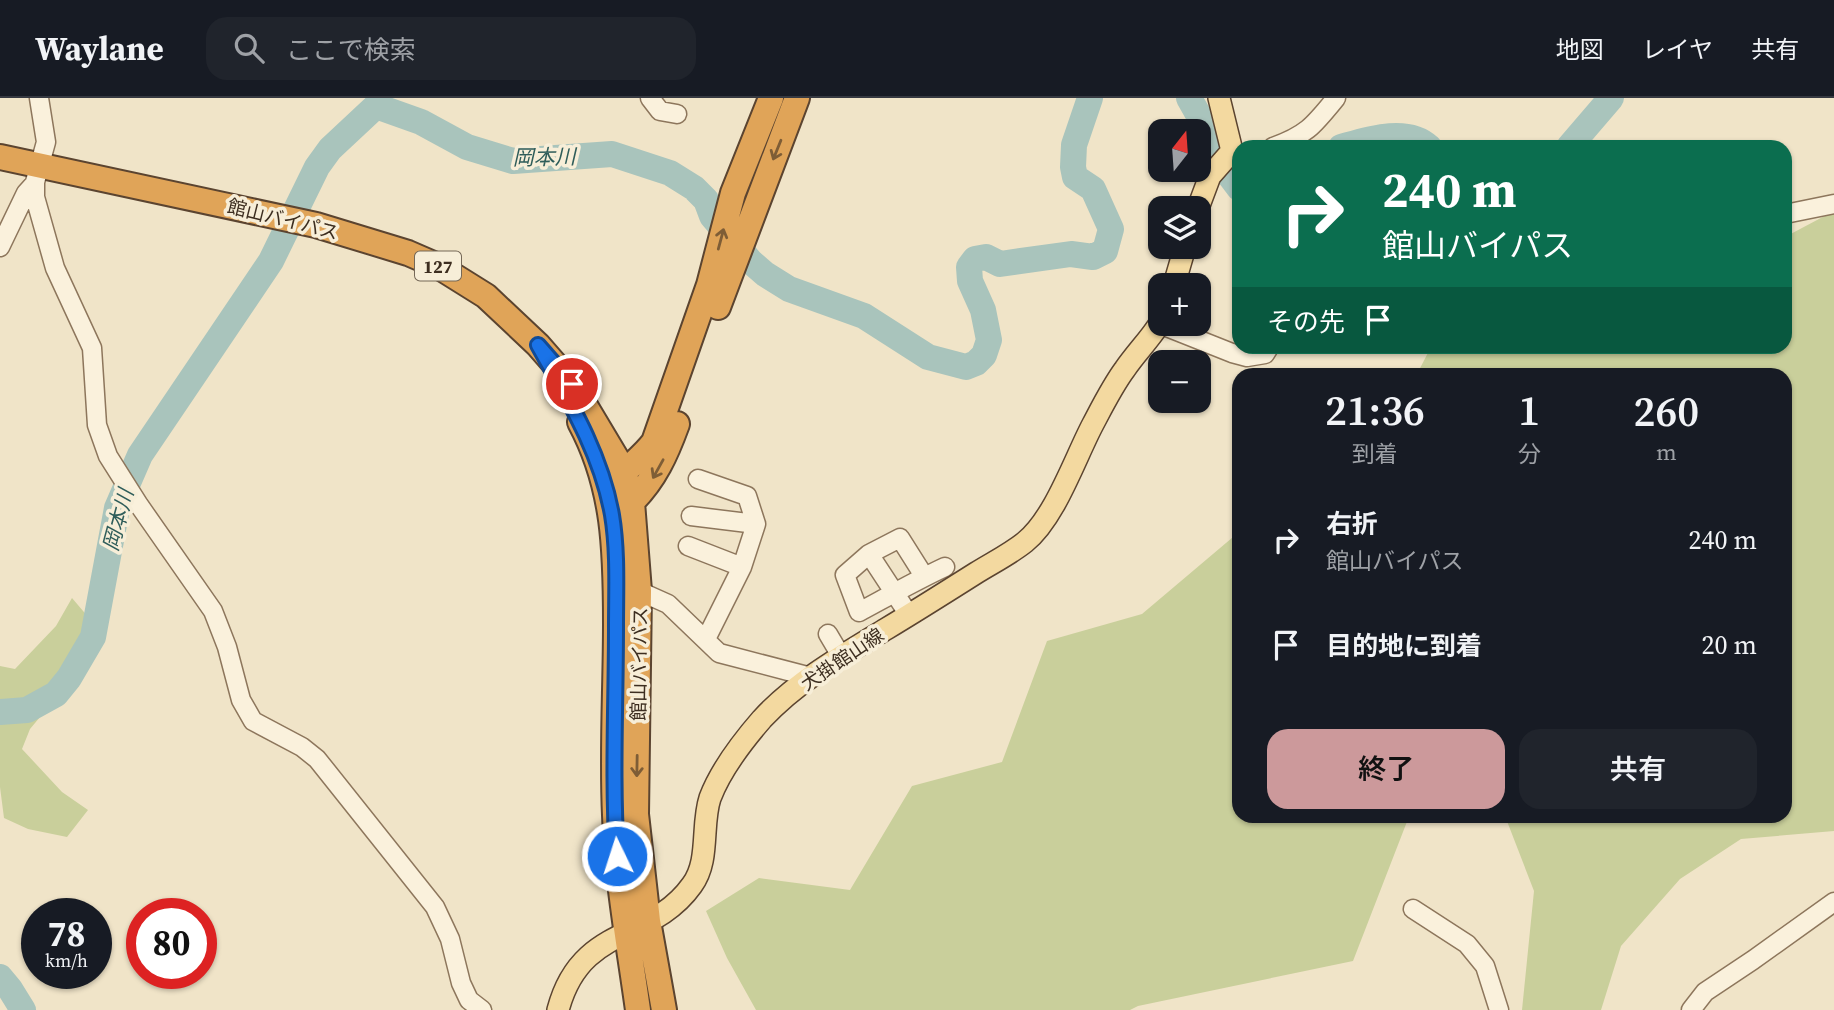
<!DOCTYPE html>
<html lang="ja">
<head>
<meta charset="utf-8">
<style>
	:root { --surface:#171b24; --page:#20242c; --text:#f1f3f6; --muted:#9ea1a6; --line:#363941; --accent:#cc999b }
	body { margin:0; font-family:"Source Serif 4","Noto Sans JP",serif; background:var(--page); color:var(--text); height:100vh; display:flex; flex-direction:column; font-size:26px; white-space:nowrap }
	* { box-sizing:border-box; margin:0 }
	p { font-size:23px; color:var(--muted) }
	.icon { flex:none; width:38px; height:38px; fill:none; stroke:currentColor; stroke-width:2; stroke-linecap:round; stroke-linejoin:round }
	.map { position:relative; flex:1; overflow:hidden }
	.sheet { position:absolute; left:1232px; top:270px; width:560px; height:455px; display:flex; flex-direction:column; background:var(--surface); border-radius:21px; box-shadow:0 2px 5px #0004 }
	.sheet>* { flex:none }
	.guide { position:absolute; left:1232px; top:42px; width:560px; height:214px; border-radius:21px; box-shadow:0 2px 5px #0004; background:#0b6e4f; color:#fff; overflow:hidden }
	.needle { width:46px; rotate:17deg }
	.controls { position:absolute; left:1148px; top:21px; display:grid; gap:14px }
	.controls a { display:grid; place-items:center; width:63px; height:63px; border-radius:14px; background:var(--surface); box-shadow:0 2px 5px #0004; font-size:35px }
	.speed { position:absolute; left:21px; top:800px; display:flex; gap:14px; font-size:35px; font-weight:700; text-align:center }
	.speed>* { display:grid; place-content:center; width:91px; height:91px; border-radius:50%; background:var(--surface); box-shadow:0 2px 5px #0004; line-height:1 }
	.speed small { font-size:18px; font-weight:400 }
	.speed .limit { border:10px solid #d22; background:#fff; color:#111 }
	.pin { position:absolute; display:grid; place-items:center; width:60px; height:60px; color:#fff; margin:-30px; border:4px solid #fff; border-radius:50%; box-shadow:0 2px 7px #0007 }
	.me { position:absolute; width:77px; margin:-38px; rotate:356deg; stroke-linejoin:round; filter:drop-shadow(0 0 5px #0008) }
	.turn { display:flex; align-items:center; gap:24px; height:147px; padding:0 35px; font-size:32px }
	.turn .icon { width:91px; height:91px; stroke-width:2.5 }
	.turn b { display:block; font-size:49px; line-height:60px }
	.then { display:flex; align-items:center; height:66px; padding:0 35px; background:#0003; gap:14px; font-size:26px }
	.eta { display:flex; justify-content:space-evenly; align-items:center; height:119px; text-align:center }
	.eta b { font-size:42px; font-weight:600; line-height:49px }
	.button { display:flex; gap:14px; margin-top:auto; padding:14px 35px }
	.button a { flex:1; height:80px; border-radius:21px; background:var(--accent); color:#111; font-size:28px; font-weight:600; line-height:80px; text-align:center }
	.button a+a { background:var(--page); color:var(--text) }
	ul { padding:0; list-style:none }
	li { display:flex; align-items:center; gap:21px; height:105px; padding:0 35px }
	li div { flex:1 }
	li b { display:block; font-size:26px }
	li em { font-style:normal }
	header { display:flex; align-items:center; gap:42px; box-sizing:border-box; height:98px; padding:0 35px; background:var(--surface); border-bottom:2px solid var(--line) }
	header strong { font-size:33px }
	nav { display:flex; gap:38px; margin-inline-start:auto; font-size:24px }
	.search { width:490px; height:63px; background:var(--page); display:flex; align-items:center; gap:18px; box-sizing:border-box; padding:0 24px; border-radius:21px; color:var(--muted); font-size:26px }
	.map>svg:first-child { display:block }
	.green { fill:#c9cf9b }
	.lines { fill:none; stroke-linecap:round; stroke-linejoin:round }
	.stream { stroke:#6f938a; stroke-width:4.5 }
	.river { stroke:#a9c4bc; stroke-width:26 }
	.minor-casing { stroke:#8d765c; stroke-width:21 }
	.major-casing { stroke:#5b4430; stroke-width:24 }
	.highway-casing { stroke:#5b4430; stroke-width:28 }
	.minor { stroke:#faf1dc; stroke-width:18 }
	.major { stroke:#f3d9a0; stroke-width:21 }
	.highway { stroke:#e0a458; stroke-width:24 }
	.oneway { stroke:#7e5d36 }
	.route-casing { stroke:#114b97; stroke-width:18 }
	.route { stroke:#1a73e8; stroke-width:12 }
	.labels { text-anchor:middle; dominant-baseline:central; stroke-width:7; stroke-linejoin:round; paint-order:stroke }
	.shield { fill:#f7eed8; stroke:#756857; stroke-width:2 }
	.shield-label { font-size:18px; font-weight:bold; fill:#3d2e20 }
	.street-label { font-size:19px; fill:#3d2e20; stroke:#f7eed8 }
	.water-label { font-size:21px; font-style:italic; fill:#2f5d5a; stroke:#f7eed8 }
</style>
</head>
<body>
<header>
<strong>Waylane</strong>
<div class="search"><svg class="icon" aria-label="search" viewBox="0 0 24 24"><circle cx="10" cy="10" r="6"/><path d="M15 15l6 6"/></svg>ここで検索</div>
<nav><a>地図</a><a>レイヤ</a><a>共有</a></nav>
</header>
<div class="map">
<svg width="1834" height="912" viewBox="0 0 1834 912">
	<rect width="100%" height="100%" fill="#f0e4c8"/>
	<path class="green" d="M1834 113V733L1741 741 1680 781 1621 848 1601 912H1522L1534 793 1505 718H1785V276H1417L1431 249 1785 248V139Z
		M1239 434V718H1416L1408 721 1353 863 1138 908 1130 912H756L727 860 706 813 759 780 850 792 912 688 1002 664 1047 543 1142 516Z
		M72 500 106 540 30 631 22 651 62 694 88 712 67 739 28 731 4 720 0 689V568L15 571 56 528Z"/>
	<g class="lines">
		<path class="stream" d="M376 8 383 0"/>
		<path class="river" d="M1189 0 1202 23 1205 45 1239 90
			M1341 49C1366 42 1407 28 1429 49
			M1569 49 1611 0
			M0 614 27 612 56 596 69 580 93 539 117 410 140 357 271 163 317 69 330 51 376 8 421 24 467 49 513 63 612 56 670 75 694 90 706 102 712 118 750 163 765 176 789 191 864 218 928 259 966 269 976 265 984 257 989 242 983 212 970 183 969 169 975 161 986 159 1000 166 1071 156 1093 159 1105 153 1111 131 1093 91 1075 79 1073 69 1074 47 1090 0
			M0 879 10 891 23 912"/>
		<defs>
			<path id="minor" d="M39 0 46 44 35 84V99L55 170 92 250 97 327 108 358 139 407 213 513 227 549 241 602 253 623 302 649 317 661 435 809 450 841 461 885 469 902 482 912
				M650 0 660 13 677 16
				M1273 49C1307 37 1314 27 1336 0
				M1785 116 1834 106
				M0 149 26 95 35 85
				M1159 226 1232 255 1247 259 1265 256 1270 248
				M698 381 747 398 756 426
				M691 418 756 426 742 469
				M688 448 742 469 706 541
				M869 456 900 440 924 478
				M639 493 668 506 719 555 811 579
				M909 517 869 456 845 477 859 514C887 499 915 483 945 469
				M828 536 841 558
				M1413 811 1467 846 1485 868 1499 912
				M1691 912 1705 894 1753 862 1834 804"/>
			<path id="major" d="M1198 110 1210 78 1232 53 1219 0
				M1174 187 1185 149
				M558 912C581 825 651 845 692 787 710 763 701 727 710 700 721 671 742 644 762 621 796 584 843 557 886 531 916 513 946 494 976 475 992 465 1010 456 1025 444 1055 420 1075 360 1093 326 1103 307 1113 287 1125 271 1136 255 1150 241 1160 225"/>
			<path id="highway" d="M0 59 316 127 408 155 438 168 486 198 538 247 572 286 624 373 632 404 639 493 636 716 648 823 664 912
				M718 209 797 0
				M580 324C615 389 616 454 616 526 616 589 612 654 615 717 617 783 629 847 638 912
				M614 386C626 370 642 360 654 344L709 187 733 95 771 0
				M632 404C655 381 666 356 677 326"/>
		</defs>
		<use href="#minor" class="minor-casing"/>
		<use href="#major" class="major-casing"/>
		<use href="#highway" class="highway-casing"/>
		<use href="#minor" class="minor"/>
		<use href="#major" class="major"/>
		<use href="#highway" class="highway"/>
	</g>
	<defs><path id="oneway-shaft" d="M-6 0H5M1.5-3L5.5 0L1.5 3" fill="none" stroke-width="1.6" stroke-linecap="round" stroke-linejoin="round" transform="scale(1.75)"/></defs>
	<g class="oneway">
		<use href="#oneway-shaft" transform="translate(777 52) rotate(112)"/>
		<use href="#oneway-shaft" transform="translate(721 141) rotate(-75)"/>
		<use href="#oneway-shaft" transform="translate(658 371) rotate(119)"/>
		<use href="#oneway-shaft" transform="translate(637 668) rotate(91)"/>
	</g>
	<g class="lines">
		<defs>
			<path id="route" d="M572 286 538 247C568 301 601 355 612 417 618 453 616 492 616 529 616 605 612 682 617 758"/>
		</defs>
		<use href="#route" class="route-casing"/>
		<use href="#route" class="route"/>
	</g>
	<g class="labels">
		<rect class="shield" x="415" y="153.5" width="46" height="29" rx="5"/>
		<g class="shield-label">
			<text x="438" y="168">127</text>
		</g>
		<g class="street-label">
			<text transform="translate(283 121) rotate(14)">館山バイパス</text>
			<text transform="translate(842 561) rotate(-34)">犬掛館山線</text>
			<text transform="translate(639 566) rotate(-89)">館山バイパス</text>
		</g>
		<g class="water-label">
			<text transform="translate(544 59) rotate(-1)">岡本川</text>
			<text transform="translate(118 422) rotate(-75)">岡本川</text>
		</g>
	</g>
</svg>
<div class="controls">
<a><svg class="needle" viewBox="-14 -14 28 28"><path d="M0-13l5 13h-10z" fill="#e53935"/><path d="M0 13l5-13h-10z" fill="#9ea1a6"/></svg></a>
<a><svg class="icon" aria-label="layers" viewBox="0 0 24 24"><path d="M12 4l9 5-9 5-9-5zM3 14l9 5 9-5"/></svg></a>
<a>+</a>
<a>−</a>
</div>
<div class="speed"><div>78<small>km/h</small></div><div class="limit">80</div></div>
<div class="pin" style="left:572px;top:286px;background:#d93025"><svg class="icon" aria-label="arrive" viewBox="0 0 24 24"><path d="M6 21V4h12l-3 4 3 4H6"/></svg></div>
<svg class="me" style="left:617px;top:758px" viewBox="-20 -20 40 40"><circle r="17" fill="#1a73e8" stroke="#fff" stroke-width="3"/><path d="M0-11L8 9 0 5-8 9z" fill="#fff"/></svg>
<div class="guide">
<div class="turn"><svg class="icon" aria-label="right" viewBox="0 0 24 24"><path d="M7 20v-9h11M14 6l5 5-5 5"/></svg><div><b>240 m</b>館山バイパス</div></div>
<div class="then">その先<svg class="icon" aria-label="arrive" viewBox="0 0 24 24"><path d="M6 21V4h12l-3 4 3 4H6"/></svg></div>
</div>
<section class="sheet">
<div class="eta">
<div><b>21:36</b><p>到着</p></div>
<div><b>1</b><p>分</p></div>
<div><b>260</b><p>m</p></div>
</div>
<ul>
<li><svg class="icon" aria-label="right" viewBox="0 0 24 24"><path d="M7 20v-9h11M14 6l5 5-5 5"/></svg><div><b>右折</b><p>館山バイパス</p></div><em>240 m</em></li>
<li><svg class="icon" aria-label="arrive" viewBox="0 0 24 24"><path d="M6 21V4h12l-3 4 3 4H6"/></svg><div><b>目的地に到着</b></div><em>20 m</em></li>
</ul>
<div class="button"><a>終了</a><a>共有</a></div>
</section>
</div>
</body>
</html>
